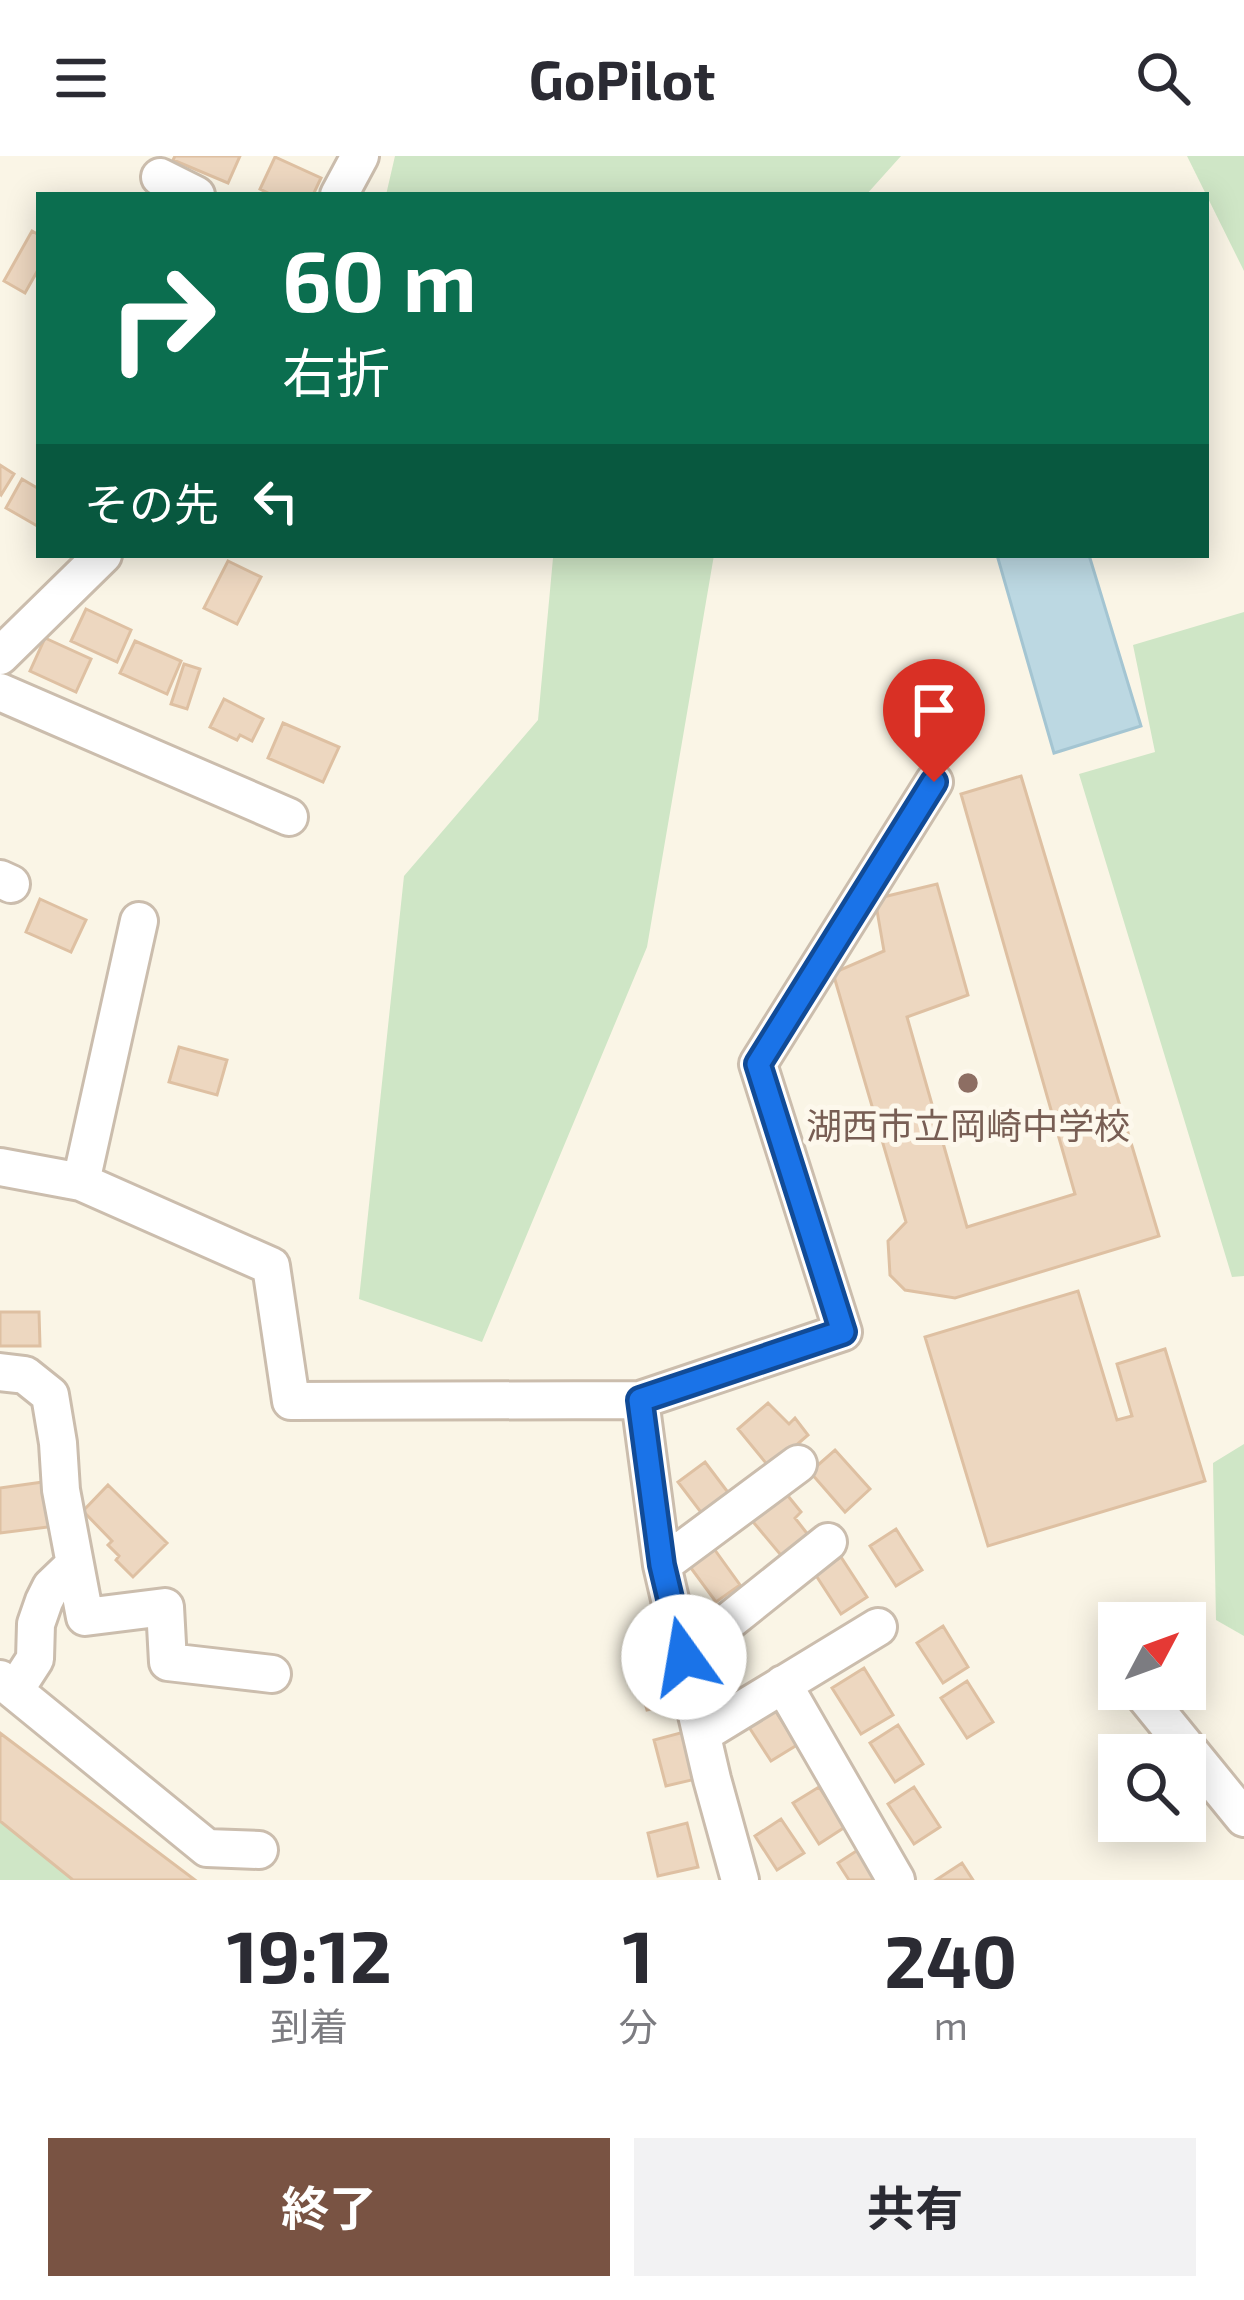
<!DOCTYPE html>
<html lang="ja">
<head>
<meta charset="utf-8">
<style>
	:root { --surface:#fff; --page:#f2f2f3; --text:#2b2b33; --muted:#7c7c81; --accent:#795343 }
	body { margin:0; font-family:"Exo 2","Noto Sans JP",sans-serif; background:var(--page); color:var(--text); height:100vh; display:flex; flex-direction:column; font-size:45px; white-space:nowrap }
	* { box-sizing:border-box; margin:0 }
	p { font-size:39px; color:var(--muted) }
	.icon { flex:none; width:66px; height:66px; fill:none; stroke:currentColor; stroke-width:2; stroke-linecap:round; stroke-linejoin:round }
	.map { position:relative; height:1724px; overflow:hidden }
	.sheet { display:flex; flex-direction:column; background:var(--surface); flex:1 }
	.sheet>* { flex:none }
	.hud { position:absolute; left:36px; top:36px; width:1173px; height:366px; border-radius:0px; box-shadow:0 6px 30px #0003; background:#0b6e4f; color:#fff; overflow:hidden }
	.needle { width:78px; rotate:49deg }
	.fabs { position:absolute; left:1098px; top:1446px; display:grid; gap:24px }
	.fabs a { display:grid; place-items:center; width:108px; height:108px; border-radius:0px; background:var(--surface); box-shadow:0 6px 30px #0003; font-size:60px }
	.pin { position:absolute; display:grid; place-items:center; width:102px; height:102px; color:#fff; margin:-123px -51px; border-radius:50% 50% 50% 0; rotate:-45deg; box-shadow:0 0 12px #0007 }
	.pin .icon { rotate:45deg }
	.me { position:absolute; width:132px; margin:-66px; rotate:347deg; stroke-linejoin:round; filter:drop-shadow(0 0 9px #0008) }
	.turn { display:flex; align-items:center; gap:42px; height:252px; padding:0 48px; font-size:54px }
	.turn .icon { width:156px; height:156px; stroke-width:2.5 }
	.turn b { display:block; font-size:84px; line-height:102px }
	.then { display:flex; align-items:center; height:114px; padding:0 48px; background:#0003; gap:24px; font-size:45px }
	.eta { display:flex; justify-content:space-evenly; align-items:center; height:204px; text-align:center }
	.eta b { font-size:72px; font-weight:700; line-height:84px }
	.cta { display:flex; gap:24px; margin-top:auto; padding:24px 48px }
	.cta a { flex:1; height:138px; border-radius:0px; background:var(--accent); color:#fff; font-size:48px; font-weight:700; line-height:138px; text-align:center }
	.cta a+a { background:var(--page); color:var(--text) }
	header { display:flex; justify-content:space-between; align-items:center; height:156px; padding:0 48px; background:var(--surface); font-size:54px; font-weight:700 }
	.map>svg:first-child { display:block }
	.green { fill:#cfe6c6 }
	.water { fill:#bcd8e2; stroke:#a4c5d2; stroke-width:3 }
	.building { fill:#edd7c0; stroke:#dec0a2; stroke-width:3 }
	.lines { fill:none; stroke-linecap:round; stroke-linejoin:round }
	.minor-casing { stroke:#cbbdad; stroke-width:42 }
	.minor { stroke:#fff; stroke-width:36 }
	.route-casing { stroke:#114b97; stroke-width:30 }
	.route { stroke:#1a73e8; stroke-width:21 }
	.education-dot { fill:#8d6e63; stroke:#fdf8ec; stroke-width:4.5 }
	.labels { text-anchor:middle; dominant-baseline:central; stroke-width:10; stroke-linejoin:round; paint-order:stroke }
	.education-label { font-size:36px; fill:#785e54; stroke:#fdf8ec }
</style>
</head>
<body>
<header><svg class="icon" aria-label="menu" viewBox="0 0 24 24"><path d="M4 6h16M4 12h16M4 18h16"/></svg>GoPilot<svg class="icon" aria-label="search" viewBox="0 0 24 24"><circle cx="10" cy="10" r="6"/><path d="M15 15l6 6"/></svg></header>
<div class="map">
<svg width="1244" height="1724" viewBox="0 0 1244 1724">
	<rect width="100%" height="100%" fill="#faf5e6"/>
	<path class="green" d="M395 0H901L866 39H386Z
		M1187 0H1244V115Z
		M549 399H714L647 791 482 1186 359 1143 404 720 538 564 553 402Z
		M1244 456V1120L1232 1121 1079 618 1155 596 1133 489Z
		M1244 1288V1480L1216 1464 1213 1307Z
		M0 1665 73 1724H0Z"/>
	<path class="water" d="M997 399H1089L1141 570 1054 597Z"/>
	<path class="building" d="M175 0H240L228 27 173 4Z
		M275 1 321 22 313 39H272L260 33Z
		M32 75 39 79V112L25 137 4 125Z
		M0 309 14 318 1 339 0 338Z
		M22 323 39 333V371L6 352Z
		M228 405 261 421 237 468 204 452Z
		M86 453 131 474 117 506 71 485Z
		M45 482 91 503 76 536 30 515Z
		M135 485 181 505 167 538 120 517Z
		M184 508 200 513 187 553 171 548Z
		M224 543 263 563 252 585 240 579 237 584 210 571Z
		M283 567 339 591 323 626 268 602Z
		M1021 620 1159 1080 955 1142 905 1134 890 1119 888 1085 906 1066 833 817 884 795 875 743 937 728 968 839 907 861 967 1071 1075 1038 961 638Z
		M40 743 86 764 71 796 26 776Z
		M179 891 227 904 217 939 169 926Z
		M1078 1135 1117 1264 1132 1260 1117 1208 1165 1193 1205 1325 988 1390 925 1181Z
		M0 1156H39L40 1190H0Z
		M768 1247 789 1268 795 1262 808 1279 770 1312 738 1273Z
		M835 1294 870 1333 845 1356 810 1316Z
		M705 1306 733 1343 706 1363 678 1326Z
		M50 1325 56 1370 0 1377V1332Z
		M108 1329 167 1387 133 1421 116 1404 119 1400 108 1389 112 1385 83 1355Z
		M784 1335 801 1356 795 1362 809 1380 785 1404 749 1361Z
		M896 1373 922 1414 896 1430 870 1390Z
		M712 1390 740 1429 716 1446 688 1408Z
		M841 1401 867 1441 841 1458 815 1418Z
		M943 1470 968 1511 943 1527 917 1487Z
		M664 1500 677 1547 647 1554 634 1508Z
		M864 1512 893 1559 861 1578 832 1532Z
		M967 1525 993 1566 967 1582 941 1542Z
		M771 1548 797 1589 771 1605 745 1565Z
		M898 1569 923 1608 895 1626 870 1587Z
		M684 1576 696 1623 666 1630 654 1584Z
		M0 1577 195 1724H73L0 1665Z
		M819 1631 845 1671 819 1688 793 1647Z
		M914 1631 940 1671 914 1688 888 1648Z
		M781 1663 804 1697 777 1714 755 1680Z
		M687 1667 698 1711 658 1720 648 1677Z
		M864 1690 886 1724H849L838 1707Z
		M962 1707 973 1724H936Z"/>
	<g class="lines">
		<defs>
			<path id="minor" d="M160 21 196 39
				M339 39 360 0
				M0 500 103 399
				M0 536 289 661
				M0 723 11 728
				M0 1011 81 1026 271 1110 291 1245 640 1244
				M81 1026 139 765
				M0 1216 25 1219 50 1239 58 1287 61 1334 85 1461 165 1451 168 1506 272 1518
				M662 1409 640 1244 843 1176 758 908 934 626
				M684 1501 828 1386
				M0 1523 207 1692 259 1694
				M783 1528 896 1724
				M1139 1533 1244 1662
				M15 1534 35 1503 36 1468 44 1445 51 1431 75 1408
				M702 1578 878 1471
				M740 1724 712 1623 662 1409 798 1308"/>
		</defs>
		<use href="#minor" class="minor-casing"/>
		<use href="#minor" class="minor"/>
	</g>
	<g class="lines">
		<defs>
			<path id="route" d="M684 1501 662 1409 640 1244 843 1176 758 908 934 626"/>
		</defs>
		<use href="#route" class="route-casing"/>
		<use href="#route" class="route"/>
	</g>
	<circle class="education-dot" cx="968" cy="927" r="12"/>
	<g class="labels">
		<g class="education-label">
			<text x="968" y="968">湖西市立岡崎中学校</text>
		</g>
	</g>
</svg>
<div class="fabs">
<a><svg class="needle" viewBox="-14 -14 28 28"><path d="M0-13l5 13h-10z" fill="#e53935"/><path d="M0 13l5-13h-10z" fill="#7c7c81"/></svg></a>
<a><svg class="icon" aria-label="search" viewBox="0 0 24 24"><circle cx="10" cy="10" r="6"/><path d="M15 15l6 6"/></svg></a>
</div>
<div class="pin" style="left:934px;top:626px;background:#d93025"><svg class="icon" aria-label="arrive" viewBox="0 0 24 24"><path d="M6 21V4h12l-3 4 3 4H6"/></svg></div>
<svg class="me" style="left:684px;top:1501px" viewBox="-20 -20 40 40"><circle r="19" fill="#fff"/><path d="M0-13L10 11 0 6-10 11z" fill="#1a73e8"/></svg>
<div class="hud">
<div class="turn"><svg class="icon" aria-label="right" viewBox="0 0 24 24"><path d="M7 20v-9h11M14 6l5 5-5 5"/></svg><div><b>60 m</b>右折</div></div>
<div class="then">その先<svg class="icon" aria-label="left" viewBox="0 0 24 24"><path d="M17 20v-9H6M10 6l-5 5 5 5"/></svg></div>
</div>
</div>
<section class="sheet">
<div class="eta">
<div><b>19:12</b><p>到着</p></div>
<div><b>1</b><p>分</p></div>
<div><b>240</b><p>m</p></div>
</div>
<div class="cta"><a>終了</a><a>共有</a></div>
</section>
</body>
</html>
